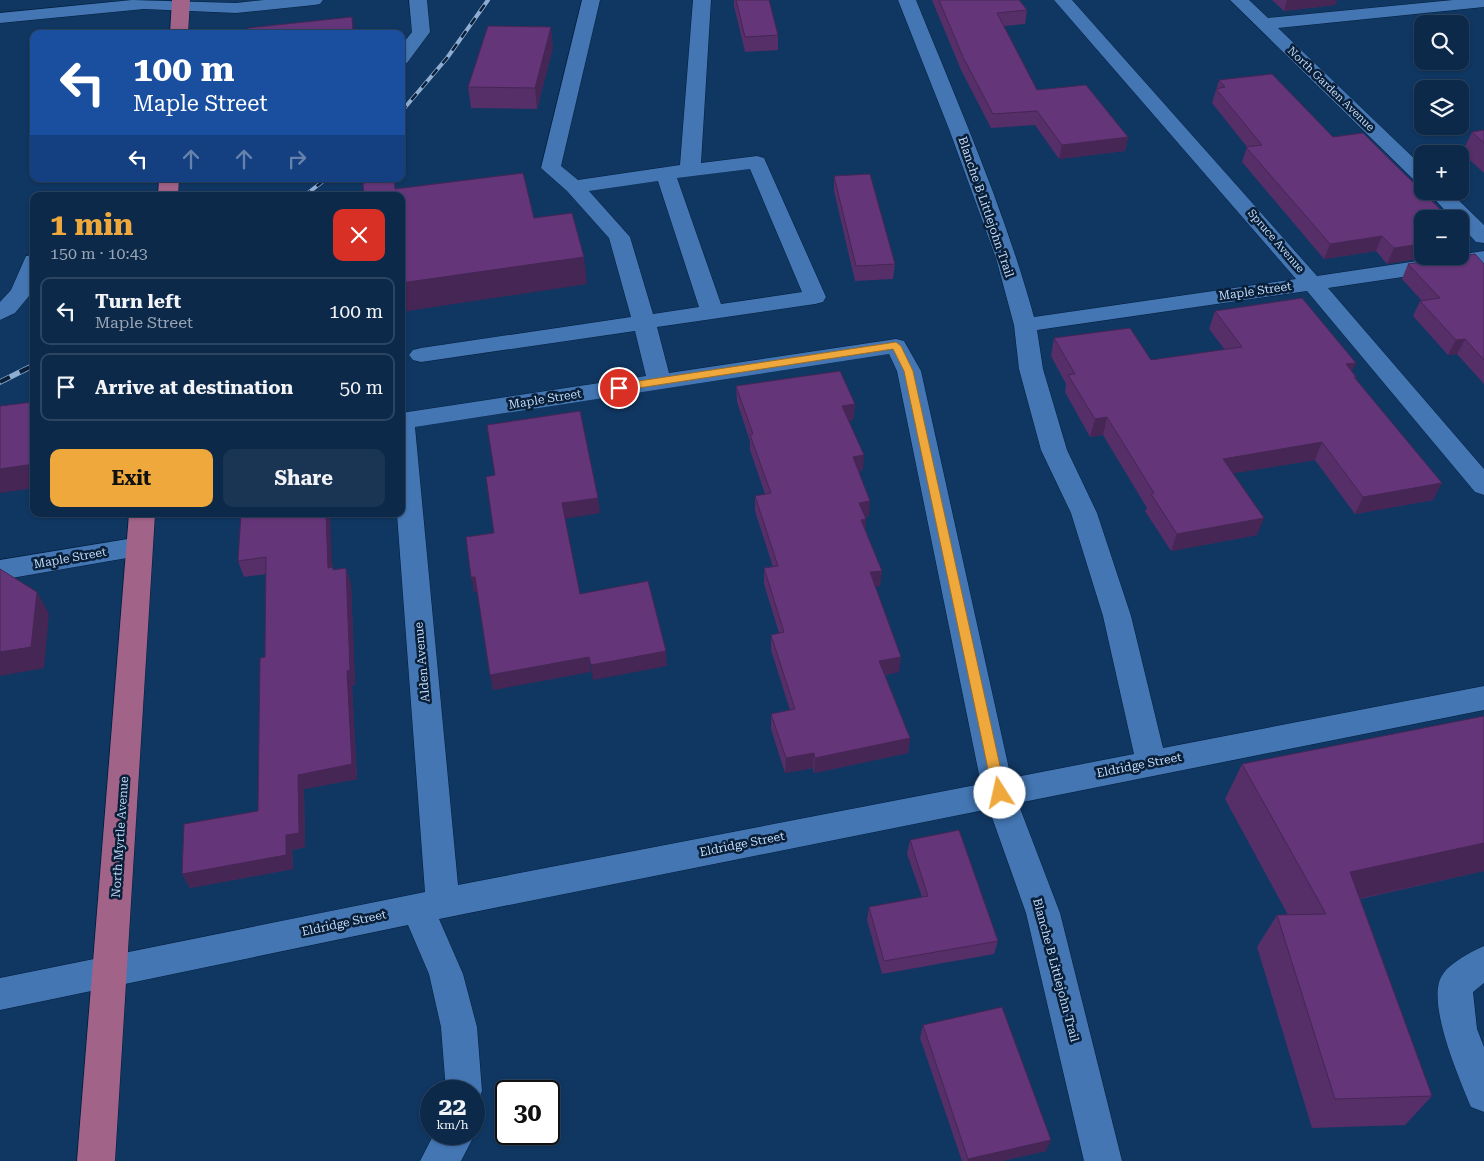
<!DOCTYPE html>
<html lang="en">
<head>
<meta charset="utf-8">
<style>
	:root { --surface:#0c294a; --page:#1a3554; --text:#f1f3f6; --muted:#9aa6b5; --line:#2c4562; --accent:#eea83c }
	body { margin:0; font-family:"Roboto Serif",serif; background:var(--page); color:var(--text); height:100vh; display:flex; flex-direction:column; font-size:19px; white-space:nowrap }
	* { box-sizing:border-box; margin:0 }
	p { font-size:16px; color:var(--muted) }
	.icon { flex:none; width:28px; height:28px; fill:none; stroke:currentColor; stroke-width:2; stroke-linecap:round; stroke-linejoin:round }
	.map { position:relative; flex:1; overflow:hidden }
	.side { position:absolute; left:30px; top:192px; width:375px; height:325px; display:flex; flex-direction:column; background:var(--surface); border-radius:10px; box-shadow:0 1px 4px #0004,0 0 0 1px var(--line) }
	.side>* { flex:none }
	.hud { position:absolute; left:30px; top:30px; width:375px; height:152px; border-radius:10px; box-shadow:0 1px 4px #0004,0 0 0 1px var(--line); background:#1a4fa0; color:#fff; overflow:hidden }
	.fabs { position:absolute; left:1414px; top:15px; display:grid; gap:10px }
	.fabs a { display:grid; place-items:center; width:55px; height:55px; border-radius:10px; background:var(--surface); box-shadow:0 1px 4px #0004,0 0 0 1px var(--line); font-size:25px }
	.speed { position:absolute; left:420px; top:1080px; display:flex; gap:10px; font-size:25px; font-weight:700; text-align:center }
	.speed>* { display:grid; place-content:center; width:65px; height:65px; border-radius:50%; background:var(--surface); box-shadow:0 1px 4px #0004,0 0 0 1px var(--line); line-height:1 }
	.speed small { font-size:12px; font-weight:400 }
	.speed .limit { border:2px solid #111; border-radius:8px; background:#fff; color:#111 }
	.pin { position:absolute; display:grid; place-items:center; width:42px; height:42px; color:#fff; margin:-21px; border:2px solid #fff; border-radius:50%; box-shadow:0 1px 5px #0007 }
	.me { position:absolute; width:55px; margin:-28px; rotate:350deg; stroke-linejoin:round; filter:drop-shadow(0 0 4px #0008) }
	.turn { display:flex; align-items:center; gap:18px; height:105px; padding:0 20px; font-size:22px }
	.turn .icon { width:65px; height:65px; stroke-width:2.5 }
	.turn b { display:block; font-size:35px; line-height:42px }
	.lanes { display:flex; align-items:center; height:48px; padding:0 20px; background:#0003; justify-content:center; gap:25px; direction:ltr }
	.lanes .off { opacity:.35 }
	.round { display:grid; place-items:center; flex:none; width:52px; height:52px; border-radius:10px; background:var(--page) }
	.summary { display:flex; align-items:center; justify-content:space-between; height:85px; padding:0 20px }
	h1 { font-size:30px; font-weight:700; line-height:38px; color:var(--accent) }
	.cta { display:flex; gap:10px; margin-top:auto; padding:10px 20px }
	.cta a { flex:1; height:58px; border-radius:10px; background:var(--accent); color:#111; font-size:20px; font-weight:700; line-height:58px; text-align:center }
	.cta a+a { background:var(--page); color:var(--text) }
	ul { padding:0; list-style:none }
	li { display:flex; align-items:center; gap:15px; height:68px; margin:0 10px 8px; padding:0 10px; border:2px solid var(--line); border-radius:10px }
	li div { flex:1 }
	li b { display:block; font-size:19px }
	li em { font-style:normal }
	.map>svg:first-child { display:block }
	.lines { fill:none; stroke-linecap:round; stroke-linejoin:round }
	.minor-casing { stroke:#041e3c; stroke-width:1 }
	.major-casing { stroke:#041e3c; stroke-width:1 }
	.minor { fill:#4376b3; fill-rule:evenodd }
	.major { fill:#a26388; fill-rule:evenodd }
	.rail-far1-casing { stroke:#8fadd1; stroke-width:4 }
	.rail-casing { stroke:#8fadd1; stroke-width:5.5 }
	.rail-far1 { stroke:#091e37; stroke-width:2.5; stroke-dasharray:8; stroke-linecap:butt }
	.rail { stroke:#091e37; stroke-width:4; stroke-dasharray:11; stroke-linecap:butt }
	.wall { fill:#562e68 }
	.shaded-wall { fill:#462655 }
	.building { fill:#643679; stroke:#462655 }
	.route { fill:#eea83c; stroke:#9b6d27 }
	.labels { text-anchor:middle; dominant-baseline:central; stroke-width:5; stroke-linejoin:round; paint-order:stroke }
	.far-street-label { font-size:11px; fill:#c0dbfc; stroke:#091e37 }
	.street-label { font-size:12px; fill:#c0dbfc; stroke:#091e37 }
</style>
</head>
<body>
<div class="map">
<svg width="1484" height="1161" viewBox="0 0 1484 1161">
	<rect width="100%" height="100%" fill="#103762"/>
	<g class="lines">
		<defs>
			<path id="minor" d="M132 0 236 3 264 0H323L320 4 314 5 236 13 144 9 0 23V13Z
				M409 0H427L430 32 407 63 401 64V46L412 32Z
				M582 0H600L561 166 578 180 680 165 693 0H711L701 163 757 156 764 158 826 297 823 302 815 304 657 327 669 373 896 339 904 341 921 371 1011 778 1134 754 1103 616 1071 513 1041 450 1019 369 1014 325 996 258 949 129 898 0H916C958 104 1004 208 1034 317L1296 279 1054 0H1072L1317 276 1484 251V265L1328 288 1484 469V495L1475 492 1307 291 1037 330 1043 369 1067 450 1097 513 1131 616 1163 748 1484 686V710L1018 803 1060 913 1122 1161H1084L1026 913 989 809 439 919 463 974 477 1027 482 1091 477 1104 474 1105V1091H446L441 1027 429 974 408 925 0 1010V978L425 892 397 514H401V413L646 376 635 331 421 362 413 360 409 355 413 350 421 348 631 317 609 238 567 191 541 168ZM750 169 802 292 721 304 677 178ZM658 181 699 307 653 314 630 237 589 191ZM889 354 897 371 981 784 458 885 415 427Z
				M1230 0H1249L1268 18 1453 0H1484V7L1278 28 1422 166V183L1415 181Z
				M1427 191H1449L1484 225V243L1476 242 1460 225V219H1453Z
				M34 255V290L15 313 0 320V302L11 290 26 256Z
				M140 537 150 540 153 547 150 554 0 580V560Z
				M1484 946V983L1473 992 1477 1029 1484 1047V1112L1471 1107C1460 1080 1424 999 1443 974 1450 963 1472 951 1484 946Z
				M474 1132 475 1134 461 1161H420L434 1134H474Z"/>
			<path id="major" d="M172 0H190L188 34H170Z
				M159 179H179L178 196H158Z
				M129 514H155L115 1161H77Z"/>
		</defs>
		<use href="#minor" class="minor-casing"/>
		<use href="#major" class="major-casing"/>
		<use href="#minor" class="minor"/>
		<use href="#major" class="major"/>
		<defs>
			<path id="rail-far1" d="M401 112 447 58 488 0
				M304 196 326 179"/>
			<path id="rail" d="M0 382 34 365"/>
		</defs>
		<use href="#rail-far1" class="rail-far1-casing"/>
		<use href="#rail" class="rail-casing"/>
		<use href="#rail-far1" class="rail-far1"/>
		<use href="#rail" class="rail"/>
	</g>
	<path class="wall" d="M734 0H769L778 35V50L745 52 734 6Z
		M932 0H1019L1027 10 1025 24 1004 26 1037 90 1128 137 1125 151 1059 159 1035 125 991 128 961 70Z
		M1272 0H1337L1335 5 1284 11Z
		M553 47 537 109 471 108 468 87Z
		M1219 80 1333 137 1450 219 1387 264 1376 251 1324 259 1242 162 1247 147 1212 103Z
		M1484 130V173L1462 153 1472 132Z
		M834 176 895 264 893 279 855 281 834 191Z
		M1408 264H1484V384L1457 354 1448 355 1413 316 1420 301H1422L1402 279Z
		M1215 311 1352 371 1356 377V379L1433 500 1355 514 1315 460 1233 473 1257 535 1171 551 1145 511 1147 508 1103 435 1090 437 1065 392 1066 384 1051 356 1054 338 1151 360 1225 350 1209 329Z
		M736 386 855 404 853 420 848 421 863 470 859 471 869 516 865 517 866 519 865 530 880 586 875 587 899 672 885 675 910 738 908 753 814 773 813 768 785 773 771 729V714L790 710 771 650V635L779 633 764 584V568L773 567 755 511V496L765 494 750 450V441L737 402Z
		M241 514 332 568 334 570 351 584 355 685 352 686 357 779 304 789 305 847 292 850 293 869 190 888 182 874 258 811 265 657 266 574 244 577 238 561Z
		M1484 716V871L1360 899 1432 1096 1405 1125 1312 1128 1257 947 1277 915H1288L1225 799 1242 764Z
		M910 840 998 941 994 954 882 974 867 920 869 907 922 897 907 854Z
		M923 1025 1046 1151 1002 1161H962L920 1038Z"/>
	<path class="shaded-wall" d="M1287 0H1337L1335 5 1284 11Z
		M352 17 355 34H353Z
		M551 27 553 47 537 109 535 88Z
		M1128 137 1125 151 1059 159 1062 145Z
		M1382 236 1376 251 1324 259 1330 244Z
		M1422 244V256H1436L1387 264 1394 248Z
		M584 257 587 284 401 312V283Z
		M1465 339 1457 354 1448 355 1456 340Z
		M1356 363 1348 380 1346 364Z
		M855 404 853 420 841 422 842 406Z
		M1107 417 1103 435 1090 437 1095 419Z
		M1322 442 1315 460 1217 476 1223 459Z
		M864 455 863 470 852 472 853 457Z
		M34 464V488L0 493V469Z
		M1442 483 1433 500 1355 514 1363 497Z
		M598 498 600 513 564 519 562 503Z
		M870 501 869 516 858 518 859 503Z
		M326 514H330L333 584 328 568Z
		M1264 518 1257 535 1171 551 1177 534Z
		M866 519 865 534 861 520Z
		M346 568 351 584 355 685 352 686 357 779 304 789 305 847 292 850 293 869 190 888 182 874 286 835 298 775 347 671Z
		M882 571 880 586 868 588 870 572Z
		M471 577H475L478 592H474Z
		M37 592 49 614 44 668 0 676V652Z
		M666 651 667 666 593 680 591 665Z
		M589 657 591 672 493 690 490 675Z
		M901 657 899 672 878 676 879 661Z
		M910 738 908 753 814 773 815 758Z
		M814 753 813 768 785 773 786 758Z
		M1484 843V871L1329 905 1350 872Z
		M1051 1140 1046 1151 1002 1161H968V1159Z"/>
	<path class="building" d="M736 0H769L778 35 745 37Z
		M939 0H1019L1027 10 997 13 1037 90 1086 85 1128 137 1062 145 1037 111 993 114 963 57Z
		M352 17 353 34H248V28Z
		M488 26 551 27 535 88 468 87Z
		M1272 74 1333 137 1363 133 1450 219H1422V244L1394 248 1382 236 1330 244 1246 147 1262 145 1216 89 1225 87 1219 80Z
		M1484 130V143L1472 132Z
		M523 173 534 218 572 213 584 257 401 283V196H363H364L363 183 394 179 395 189Z
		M870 174 895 264 856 266 834 176Z
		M1475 254 1484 264V360L1465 339 1456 340 1420 301 1440 298 1408 264Z
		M1302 298 1356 363 1346 364 1356 377H1354L1442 483 1363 497 1322 442 1223 459 1264 518 1177 534 1151 494 1154 493 1107 417 1095 419 1068 375 1075 374 1054 338 1130 328 1151 360 1242 347 1215 311Z
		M840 371 855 404 842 406 864 455 853 457 870 501 859 503 866 519 861 520 882 571 870 572 901 657 879 661 910 738 815 758 814 753 786 758 771 714 795 709 771 635 784 632 764 568 778 566 755 496 771 493 750 435 753 434 736 386Z
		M34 402V464L0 469V406Z
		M580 411 598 498 562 503 580 594 648 581 666 651 591 665 589 657 490 675 475 577H471L466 537 494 533 486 477 495 475 487 425Z
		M241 514H326L328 568 333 567V570L346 568 350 670 347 671 352 764 298 775 299 833 286 835V855L182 874 184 824 258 811 260 658 265 657 266 557 238 561Z
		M0 569 37 592 31 647 0 652Z
		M1484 716V843L1350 872 1432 1096 1335 1099 1277 915 1326 914 1242 764Z
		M959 830 998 941 884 961 869 907 928 896 910 840Z
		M1002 1007 1051 1140 968 1159 923 1025Z"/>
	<path class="route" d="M896 342 901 346 913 371 1006 793 1004 797 1000 798 995 797 993 793 904 371 893 349 619 391 614 388 619 384Z"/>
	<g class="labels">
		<g class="far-street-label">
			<text transform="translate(1331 89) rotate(44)">North Garden Avenue</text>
			<text transform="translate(1276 241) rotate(49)">Spruce Avenue</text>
		</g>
		<g class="street-label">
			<text transform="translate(986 207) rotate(71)">Blanche B Littlejohn Trail</text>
			<text transform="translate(1255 291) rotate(-8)">Maple Street</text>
			<text transform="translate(545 399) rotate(-9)">Maple Street</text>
			<text transform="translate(70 558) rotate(-10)">Maple Street</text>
			<text transform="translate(422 662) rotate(-95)">Alden Avenue</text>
			<text transform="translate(1139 765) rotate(-11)">Eldridge Street</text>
			<text transform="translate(120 837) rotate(-86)">North Myrtle Avenue</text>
			<text transform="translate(742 844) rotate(-11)">Eldridge Street</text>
			<text transform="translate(344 923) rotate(-12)">Eldridge Street</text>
			<text transform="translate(1056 970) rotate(75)">Blanche B Littlejohn Trail</text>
		</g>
	</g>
</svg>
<div class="fabs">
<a><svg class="icon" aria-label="search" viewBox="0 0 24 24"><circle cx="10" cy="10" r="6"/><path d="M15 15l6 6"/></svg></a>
<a><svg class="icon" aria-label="layers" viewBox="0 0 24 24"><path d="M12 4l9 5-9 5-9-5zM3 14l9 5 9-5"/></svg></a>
<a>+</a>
<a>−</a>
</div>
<div class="speed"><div>22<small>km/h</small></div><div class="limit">30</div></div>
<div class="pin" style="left:619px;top:388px;background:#d93025"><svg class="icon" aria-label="arrive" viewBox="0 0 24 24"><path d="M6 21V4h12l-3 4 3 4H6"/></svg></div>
<svg class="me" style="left:1000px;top:793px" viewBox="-20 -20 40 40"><circle r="19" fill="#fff"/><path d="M0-13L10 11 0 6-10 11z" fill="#eea83c"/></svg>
<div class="hud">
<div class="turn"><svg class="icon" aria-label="left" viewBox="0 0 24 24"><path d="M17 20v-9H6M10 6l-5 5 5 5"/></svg><div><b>100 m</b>Maple Street</div></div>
<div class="lanes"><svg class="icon" aria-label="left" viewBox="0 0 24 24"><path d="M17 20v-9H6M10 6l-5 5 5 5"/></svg><svg class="icon off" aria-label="ahead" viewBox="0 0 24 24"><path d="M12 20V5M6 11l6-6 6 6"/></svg><svg class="icon off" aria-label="ahead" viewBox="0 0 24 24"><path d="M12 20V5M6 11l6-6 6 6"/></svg><svg class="icon off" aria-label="right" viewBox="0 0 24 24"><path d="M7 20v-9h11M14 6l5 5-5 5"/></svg></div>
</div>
<section class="side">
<div class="summary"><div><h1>1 min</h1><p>150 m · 10:43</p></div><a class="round" style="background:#d93025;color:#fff"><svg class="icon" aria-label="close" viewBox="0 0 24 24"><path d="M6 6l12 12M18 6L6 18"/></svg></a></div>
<ul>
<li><svg class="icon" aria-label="left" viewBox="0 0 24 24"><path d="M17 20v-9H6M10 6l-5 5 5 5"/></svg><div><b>Turn left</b><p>Maple Street</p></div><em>100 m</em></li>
<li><svg class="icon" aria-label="arrive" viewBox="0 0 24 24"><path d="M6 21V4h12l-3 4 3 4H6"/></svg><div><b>Arrive at destination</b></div><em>50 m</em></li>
</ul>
<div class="cta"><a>Exit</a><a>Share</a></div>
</section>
</div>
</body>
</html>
